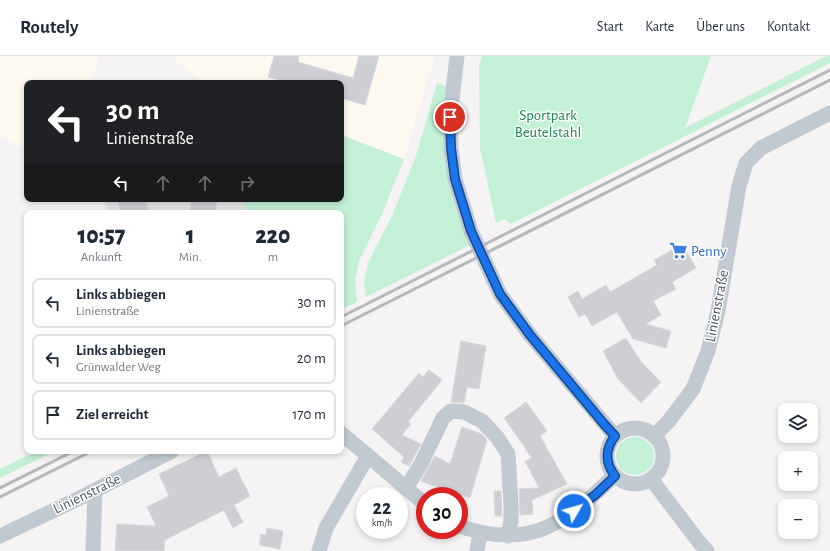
<!DOCTYPE html>
<html lang="de">
<head>
<meta charset="utf-8">
<style>
	:root { --surface:#fff; --page:#f2f2f3; --text:#1f2937; --muted:#747a83; --line:#e0e1e3 }
	body { margin:0; font-family:"Alegreya Sans",sans-serif; background:var(--page); color:var(--text); height:100vh; display:flex; flex-direction:column; font-size:15px; white-space:nowrap }
	* { box-sizing:border-box; margin:0 }
	p { font-size:13px; color:var(--muted) }
	.icon { flex:none; width:22px; height:22px; fill:none; stroke:currentColor; stroke-width:2; stroke-linecap:round; stroke-linejoin:round }
	.map { position:relative; flex:1; overflow:hidden }
	.side { position:absolute; left:24px; top:154px; width:320px; height:244px; display:flex; flex-direction:column; background:var(--surface); border-radius:8px; box-shadow:0 2px 6px #0003 }
	.side>* { flex:none }
	.top-card { position:absolute; left:24px; top:24px; width:320px; height:122px; border-radius:8px; box-shadow:0 2px 6px #0003; background:#202124; color:#fff; overflow:hidden }
	.fabs { position:absolute; left:778px; top:347px; display:grid; gap:8px }
	.fabs a { display:grid; place-items:center; width:40px; height:40px; border-radius:8px; background:var(--surface); box-shadow:0 2px 6px #0003; font-size:20px }
	.speed { position:absolute; left:356px; top:431px; display:flex; gap:8px; font-size:20px; font-weight:700; text-align:center }
	.speed>* { display:grid; place-content:center; width:52px; height:52px; border-radius:50%; background:var(--surface); box-shadow:0 2px 6px #0003; line-height:1 }
	.speed small { font-size:10px; font-weight:400 }
	.speed .limit { border:6px solid #d22; background:#fff; color:#111 }
	.pin { position:absolute; display:grid; place-items:center; width:34px; height:34px; color:#fff; margin:-17px; border:2px solid #fff; border-radius:50%; box-shadow:0 1px 4px #0007 }
	.me { position:absolute; width:44px; margin:-22px; rotate:52deg; stroke-linejoin:round; filter:drop-shadow(0 0 3px #0008) }
	.turn { display:flex; align-items:center; gap:14px; height:84px; padding:0 16px; font-size:18px }
	.turn .icon { width:52px; height:52px; stroke-width:2.5 }
	.turn b { display:block; font-size:28px; line-height:34px }
	.lanes { display:flex; align-items:center; height:38px; padding:0 16px; background:#0003; justify-content:center; gap:20px; direction:ltr }
	.lanes .off { opacity:.35 }
	.eta { display:flex; justify-content:space-evenly; align-items:center; height:68px; text-align:center }
	.eta b { font-size:24px; font-weight:800; line-height:28px }
	ul { padding:0; list-style:none }
	li { display:flex; align-items:center; gap:12px; height:50px; margin:0 8px 6px; padding:0 8px; border:2px solid var(--line); border-radius:8px }
	li div { flex:1 }
	li b { display:block; font-size:15px }
	li em { font-style:normal }
	header { display:flex; align-items:center; gap:24px; box-sizing:border-box; height:56px; padding:0 20px; background:var(--surface); border-bottom:1px solid var(--line) }
	header strong { font-size:19px }
	nav { display:flex; gap:22px; margin-inline-start:auto; font-size:14px }
	.map>svg:first-child { display:block }
	.commercial { fill:#fdf9ef }
	.education { fill:#e6e4e5 }
	.green { fill:#c3f1d5 }
	.building { fill:#cdcfd5; stroke:#d7d9de }
	.lines { fill:none; stroke-linecap:round; stroke-linejoin:round }
	.minor { stroke:#c1cad2; stroke-width:15 }
	.rail { stroke:#b5b8bd; stroke-width:3 }
	.route-casing { stroke:#114b97; stroke-width:10 }
	.route { stroke:#1a73e8; stroke-width:7 }
	.labels { text-anchor:middle; dominant-baseline:central; stroke-width:3; stroke-linejoin:round; paint-order:stroke }
	.park-label { font-size:15px; fill:#17864f; stroke:#fff }
	.shop-label { font-size:15px; fill:#366cbe; stroke:#fff; text-anchor:start }
	.street-label { font-size:15px; fill:#4a5661; stroke:#fff }
</style>
</head>
<body>
<header>
<strong>Routely</strong>
<nav><a>Start</a><a>Karte</a><a>Über uns</a><a>Kontakt</a></nav>
</header>
<div class="map">
<svg width="830" height="495" viewBox="0 0 830 495">
	<rect width="100%" height="100%" fill="#f5f3f3"/>
	<path class="commercial" d="M0 0H100L89 27H27V93L0 80Z
		M171 0H435L404 103 341 79V27H206L200 25Z"/>
	<path class="education" d="M104 143H244L243 157H108Z"/>
	<path class="green" d="M482 0H711L685 72 826 0H830V7L511 168 505 163 496 167 480 92 479 11Z
		M437 27 446 30 444 55 448 121 456 153 470 189 366 241 364 226 368 207 392 160 416 100Z
		M341 79 404 103 382 158 359 205 355 225 357 246 341 254V157H243L244 143H341Z
		M616 400a19 19 0 1 1 38 0a19 19 0 1 1-38 0Z
		M36 395H55L0 422V413Z"/>
	<path class="building" d="M274 0H299L298 6 353 22 359 0H379L365 49 341 42V27H290L268 21Z
		M117 143H145L149 157H121Z
		M190 143H216L217 157H191Z
		M682 188 696 212 672 226 676 233 653 245 661 259 646 268 671 275 666 292 633 283 617 256 592 270 585 258 579 261 568 241 578 235 582 243 606 229 610 236 657 209 654 204Z
		M626 282 641 306 661 326 641 347 618 323 603 295Z
		M461 285 486 290 479 333 467 331 464 347 451 346Z
		M429 314 442 324 408 366 411 368 402 379 421 388 409 410 401 406 404 401 372 373 419 317 423 321Z
		M526 346 547 375 540 380 567 428 532 444 533 458 520 459 519 433 539 432 525 405 532 402 525 393 527 394 504 362Z
		M462 371 482 378 487 384 470 442 433 429V430L421 425 435 400 450 408Z
		M207 395 219 421 236 412 250 440 234 449 243 466 233 472 224 454 165 484 164 495H115L117 468 156 470 147 451 169 440 159 418Z
		M494 435H501L502 460H495Z
		M267 472 283 475 280 493 259 489 261 478 266 479Z"/>
	<g class="lines">
		<path class="minor" d="M457 0 450 61 451 92 455 123 471 175 500 238 530 279 615 380
			M607 400a28 28 0 1 1 56 0a28 28 0 1 1-56 0Z
			M341 377 425 448
			M654 380 668 366 693 333 708 295 718 255 739 130 746 107 761 92 830 57
			M651 423 699 486 707 495
			M406 432 421 408 443 362 451 355 464 356 482 365 497 381 508 398 511 449V465L508 480
			M459 470C531 495 565 467 615 419
			M0 480 82 441 172 395
			M93 495 95 435
			M319 495 326 472 368 400
			M477 495 480 476"/>
		<path class="rail" d="M341 261 830 14
			M341 270 830 24
			M0 432 74 395
			M0 441 92 395"/>
	</g>
	<g class="lines">
		<defs>
			<path id="route" d="M450 61 451 92 455 123 471 175 500 238 530 279 604 368 615 380C605 393 605 407 615 420L595 439 574 455"/>
		</defs>
		<use href="#route" class="route-casing"/>
		<use href="#route" class="route"/>
	</g>
	<defs>
		<symbol id="supermarket-bare" viewBox="-9 -9 18 18"><path d="M-6-5.5h2.5l.6 2H6L4.5 2H-2.5L-4.4-4H-6ZM-1.5 3.2a1.3 1.3 0 1 0 .1 0ZM3 3.2a1.3 1.3 0 1 0 .1 0Z" fill="#3f7fe0" stroke="#fff" stroke-width="2.5" paint-order="stroke"/></symbol>
	</defs>
	<g fill-rule="evenodd">
		<use href="#supermarket-bare" x="666" y="182" width="25" height="25"/>
	</g>
	<g class="labels">
		<g class="park-label">
			<text x="548" y="59">Sportpark<tspan x="548" dy="17">Beutelstahl</tspan></text>
		</g>
		<g class="shop-label">
			<text x="691" y="195">Penny</text>
		</g>
		<g class="street-label">
			<text transform="translate(717 250) rotate(-79)">Linienstraße</text>
			<text transform="translate(87 438) rotate(-26)">Linienstraße</text>
		</g>
	</g>
</svg>
<div class="fabs">
<a><svg class="icon" aria-label="layers" viewBox="0 0 24 24"><path d="M12 4l9 5-9 5-9-5zM3 14l9 5 9-5"/></svg></a>
<a>+</a>
<a>−</a>
</div>
<div class="speed"><div>22<small>km/h</small></div><div class="limit">30</div></div>
<div class="pin" style="left:450px;top:61px;background:#d93025"><svg class="icon" aria-label="arrive" viewBox="0 0 24 24"><path d="M6 21V4h12l-3 4 3 4H6"/></svg></div>
<svg class="me" style="left:574px;top:455px" viewBox="-20 -20 40 40"><circle r="17" fill="#1a73e8" stroke="#fff" stroke-width="3"/><path d="M0-11L8 9 0 5-8 9z" fill="#fff"/></svg>
<div class="top-card">
<div class="turn"><svg class="icon" aria-label="left" viewBox="0 0 24 24"><path d="M17 20v-9H6M10 6l-5 5 5 5"/></svg><div><b>30 m</b>Linienstraße</div></div>
<div class="lanes"><svg class="icon" aria-label="left" viewBox="0 0 24 24"><path d="M17 20v-9H6M10 6l-5 5 5 5"/></svg><svg class="icon off" aria-label="ahead" viewBox="0 0 24 24"><path d="M12 20V5M6 11l6-6 6 6"/></svg><svg class="icon off" aria-label="ahead" viewBox="0 0 24 24"><path d="M12 20V5M6 11l6-6 6 6"/></svg><svg class="icon off" aria-label="right" viewBox="0 0 24 24"><path d="M7 20v-9h11M14 6l5 5-5 5"/></svg></div>
</div>
<section class="side">
<div class="eta">
<div><b>10:57</b><p>Ankunft</p></div>
<div><b>1</b><p>Min.</p></div>
<div><b>220</b><p>m</p></div>
</div>
<ul>
<li><svg class="icon" aria-label="left" viewBox="0 0 24 24"><path d="M17 20v-9H6M10 6l-5 5 5 5"/></svg><div><b>Links abbiegen</b><p>Linienstraße</p></div><em>30 m</em></li>
<li><svg class="icon" aria-label="left" viewBox="0 0 24 24"><path d="M17 20v-9H6M10 6l-5 5 5 5"/></svg><div><b>Links abbiegen</b><p>Grünwalder Weg</p></div><em>20 m</em></li>
<li><svg class="icon" aria-label="arrive" viewBox="0 0 24 24"><path d="M6 21V4h12l-3 4 3 4H6"/></svg><div><b>Ziel erreicht</b></div><em>170 m</em></li>
</ul>
</section>
</div>
</body>
</html>
